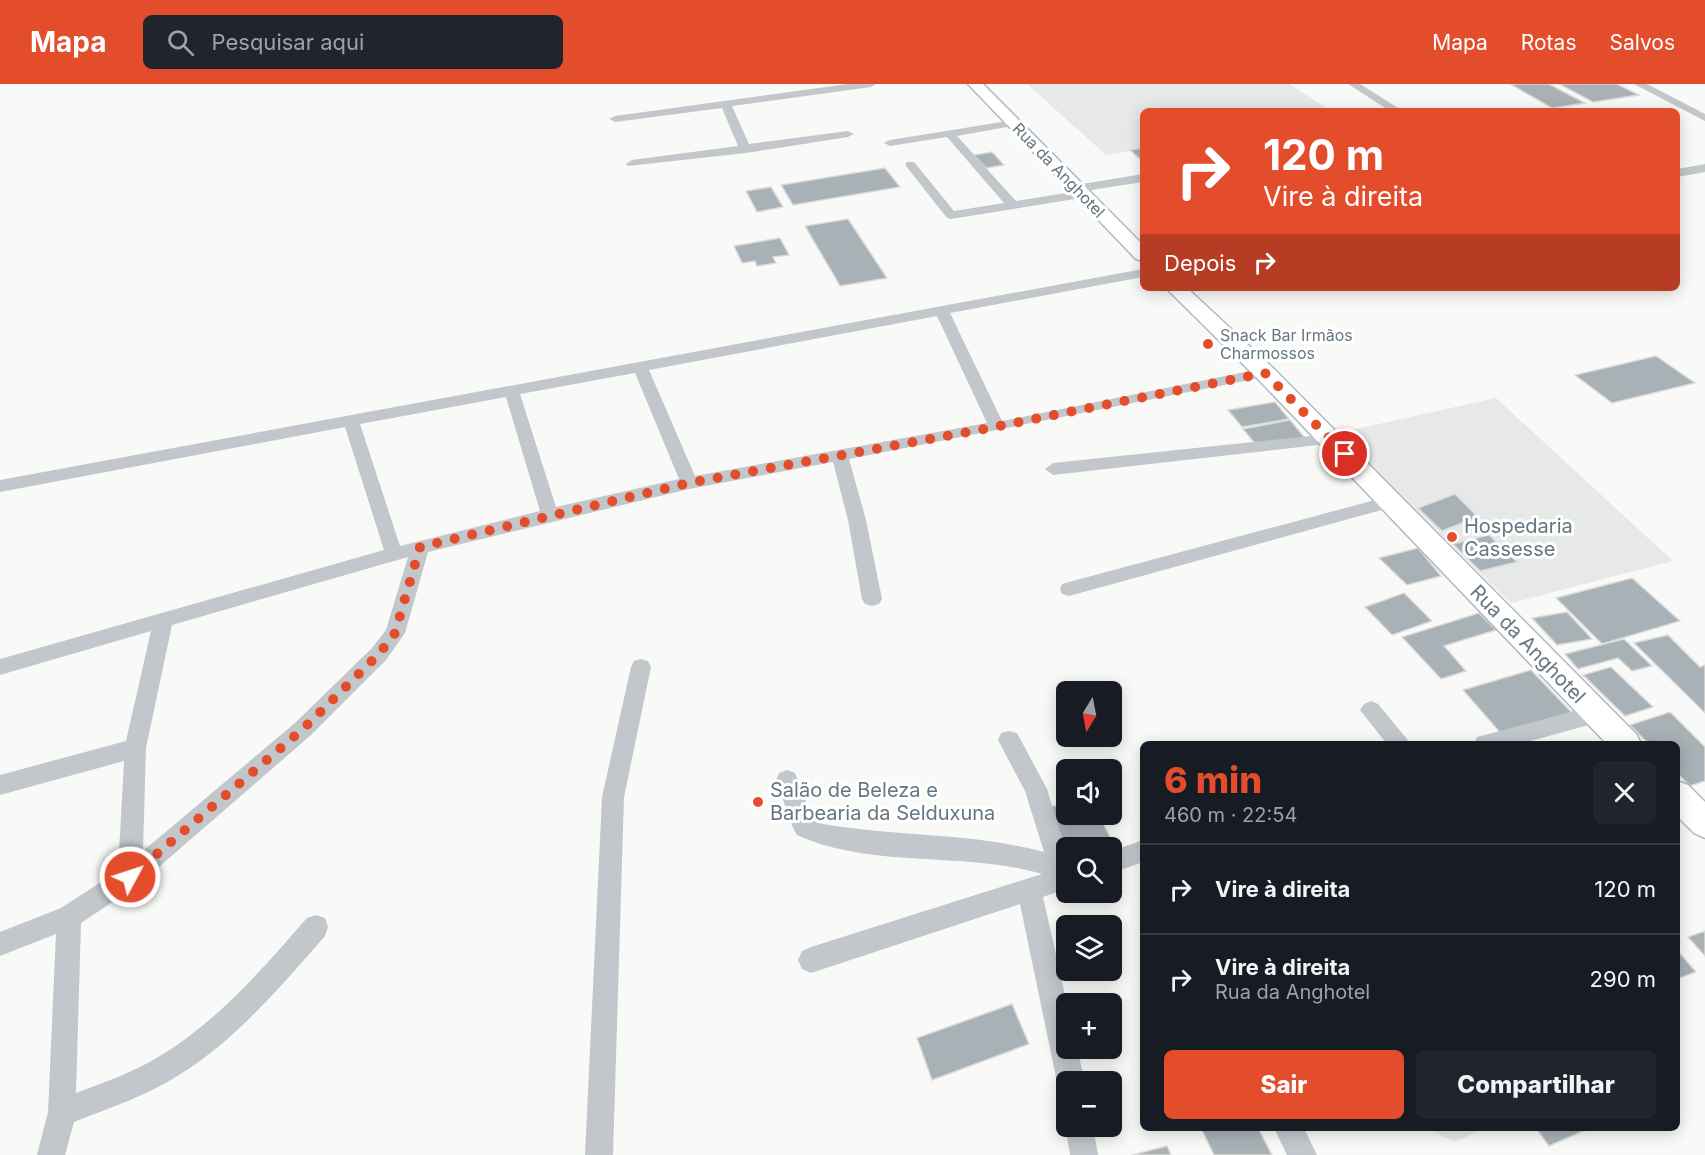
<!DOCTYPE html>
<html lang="pt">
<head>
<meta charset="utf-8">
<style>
	:root { --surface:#171b24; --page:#20242c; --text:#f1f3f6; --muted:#9ea1a6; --line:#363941; --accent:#e44d2c }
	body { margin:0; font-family:Inter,sans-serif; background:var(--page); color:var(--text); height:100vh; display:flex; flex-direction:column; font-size:22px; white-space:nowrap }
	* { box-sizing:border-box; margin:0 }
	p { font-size:20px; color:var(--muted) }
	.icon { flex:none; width:33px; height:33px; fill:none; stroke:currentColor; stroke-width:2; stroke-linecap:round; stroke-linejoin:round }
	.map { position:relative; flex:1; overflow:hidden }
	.side { position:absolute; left:1140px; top:657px; width:540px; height:390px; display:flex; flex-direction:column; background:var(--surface); border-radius:9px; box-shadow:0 3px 15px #0003 }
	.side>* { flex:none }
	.banner { position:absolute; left:1140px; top:24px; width:540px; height:183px; border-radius:9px; box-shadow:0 3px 15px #0003; background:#e44d2c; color:#fff; overflow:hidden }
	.needle { width:39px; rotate:190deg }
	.controls { position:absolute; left:1056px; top:597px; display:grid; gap:12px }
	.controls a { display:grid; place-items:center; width:66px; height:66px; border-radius:9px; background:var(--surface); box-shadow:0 3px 15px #0003; font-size:30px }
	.pin { position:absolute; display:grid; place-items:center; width:51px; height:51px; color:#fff; margin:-26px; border:3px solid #fff; border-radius:50%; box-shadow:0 2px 6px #0007 }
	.me { position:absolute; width:66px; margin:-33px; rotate:50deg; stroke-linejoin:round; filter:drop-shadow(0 0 4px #0008) }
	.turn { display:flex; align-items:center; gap:21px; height:126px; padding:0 24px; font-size:27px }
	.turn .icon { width:78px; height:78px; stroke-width:2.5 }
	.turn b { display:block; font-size:42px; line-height:51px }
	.then { display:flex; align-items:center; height:57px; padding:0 24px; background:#0003; gap:12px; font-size:22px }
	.round { display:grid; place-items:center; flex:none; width:63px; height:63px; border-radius:9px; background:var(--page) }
	.head { display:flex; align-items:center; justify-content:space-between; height:102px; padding:0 24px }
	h1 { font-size:36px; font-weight:800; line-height:45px; color:var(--accent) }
	.action { display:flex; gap:12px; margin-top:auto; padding:12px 24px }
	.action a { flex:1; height:69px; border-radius:9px; background:var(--accent); color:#fff; font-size:24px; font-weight:800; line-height:69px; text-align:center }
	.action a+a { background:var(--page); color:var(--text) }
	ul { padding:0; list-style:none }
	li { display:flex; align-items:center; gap:18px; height:90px; padding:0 24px; border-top:2px solid var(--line) }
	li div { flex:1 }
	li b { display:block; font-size:22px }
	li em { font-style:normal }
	header { display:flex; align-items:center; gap:36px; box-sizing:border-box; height:84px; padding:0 30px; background:var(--accent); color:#fff }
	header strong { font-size:28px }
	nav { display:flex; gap:33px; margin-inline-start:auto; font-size:21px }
	.search { width:420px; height:54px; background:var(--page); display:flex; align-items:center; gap:15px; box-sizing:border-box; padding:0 21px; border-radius:9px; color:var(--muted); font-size:22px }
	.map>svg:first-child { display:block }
	.built { fill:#e7e9e8 }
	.building { fill:#a7b1b6; stroke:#dbdbd9; stroke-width:1.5 }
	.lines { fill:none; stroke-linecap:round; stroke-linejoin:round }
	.secondary-casing { stroke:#b2b9be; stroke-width:3 }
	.minor { fill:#c2c7cb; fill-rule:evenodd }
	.secondary { fill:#fff; fill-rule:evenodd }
	.route { stroke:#e44d2c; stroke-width:10; stroke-dasharray:0 18 }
	.poi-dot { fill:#e44d2c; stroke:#fff; stroke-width:2 }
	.labels { text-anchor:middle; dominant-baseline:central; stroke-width:6; stroke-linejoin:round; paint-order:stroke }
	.far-street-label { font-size:16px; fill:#647782; stroke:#fff }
	.far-poi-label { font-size:16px; fill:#647782; stroke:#fff; text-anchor:start }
	.poi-label { font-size:20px; fill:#647782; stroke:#fff; text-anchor:start }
	.street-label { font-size:20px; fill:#647782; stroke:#fff }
</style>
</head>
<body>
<header>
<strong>Mapa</strong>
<div class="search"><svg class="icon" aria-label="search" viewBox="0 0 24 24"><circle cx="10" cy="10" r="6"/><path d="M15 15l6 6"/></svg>Pesquisar aqui</div>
<nav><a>Mapa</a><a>Rotas</a><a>Salvos</a></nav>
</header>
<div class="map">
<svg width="1705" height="1071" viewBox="0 0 1705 1071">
	<rect width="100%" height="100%" fill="#f9f9f7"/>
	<path class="built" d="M1027 0H1289L1331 27H1143V65L1106 71Z
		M1496 314 1673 477 1511 519 1338 349Z
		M1427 1044H1485L1455 1058Z"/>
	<path class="building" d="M1510 0H1549L1585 19 1552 24Z
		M1559 0H1617L1639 11 1593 18Z
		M1143 64V75H1140L1130 66Z
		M992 68 1004 81 986 84 974 71Z
		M885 84 900 103 793 121 781 101Z
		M771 103 783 123 757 128 746 107Z
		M848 135 887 194 840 202 805 142Z
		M780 154 789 171 773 173 776 179 757 182 755 177 742 179 734 162Z
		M1656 272 1695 299 1612 319 1575 291Z
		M1275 318 1289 335 1242 343 1228 326Z
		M1290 336 1305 354 1257 362 1243 345Z
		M1455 410 1478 433 1442 447 1418 424Z
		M1489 451 1517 478 1480 487 1453 460Z
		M1418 464 1441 492 1407 501 1379 474Z
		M1632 494 1680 537 1602 560 1556 514Z
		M1404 509 1432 537 1392 551 1365 523Z
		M1567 528 1592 555 1557 561 1532 534Z
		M1479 529 1496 546 1444 562 1466 587 1441 595 1402 553Z
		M1668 551 1700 583 1705 581V629L1634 559Z
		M1624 555 1652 582 1632 587 1618 574 1578 585 1565 570Z
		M1611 583 1653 623 1625 632 1583 591Z
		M1531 586 1574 631 1504 653 1463 606Z
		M1670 628 1705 663V697L1690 702 1677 689V660H1649L1630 641Z
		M1066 720V730H1098L1116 764H1067L1047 723Z
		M1705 847V872L1688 853Z
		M1677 866 1696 888 1677 895Z
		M1012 920 1029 960 932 996 917 954Z
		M1201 1044H1258L1272 1071H1214Z
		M1536 1044H1590L1549 1062Z
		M1167 1062 1171 1071H1132Z"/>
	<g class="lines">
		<defs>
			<path id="secondary" d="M968 0H983L1143 161V177L1136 175Z
				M1166 204H1187L1273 284 1637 651 1641 660H1607L1257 294Z
				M1677 697 1688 701 1705 718V754L1694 749 1677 732Z"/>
		</defs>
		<use href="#secondary" class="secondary-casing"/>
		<path class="minor" d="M848 0H876L871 3 732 22 749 60 848 47 854 50 848 53 746 69 628 82 626 80 632 76 738 62 722 24 615 38 609 35 615 32Z
			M1348 0H1360L1403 27H1390Z
			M1634 0H1647L1705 30V37Z
			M1014 36 1020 39 1018 41 957 52 1016 117 1072 108 1070 105 1076 101 1143 90V98L1085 107 1087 110 1081 114 951 135 947 134 906 82V78H914L954 127 1004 119 947 53 890 62 884 59 890 56Z
			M1705 80V88L1677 93V85Z
			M1143 185V193L950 229 1002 337 1265 284 1270 286 1273 289 1270 292 849 375 866 436 882 515 879 520 872 522 865 520 862 515 848 436 833 378 689 405 428 468 405 549 386 576 311 651 138 801 81 839 76 1009C105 998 134 988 160 972 218 937 263 884 307 834L316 831 325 834 328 843 325 852C281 902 236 956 179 991 146 1012 109 1024 74 1038L65 1071H37L48 1028 56 850 0 872V848L61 824 118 787 124 677 0 711V691L126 657 151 547 0 591V575L384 466 345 343 0 408V396ZM937 232 987 339 695 392 649 286ZM635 289 679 395 556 423 520 310ZM506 313 540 427 400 462 360 340ZM408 473 386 546 372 564 295 639 143 767 146 664 172 541Z
			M1329 350 1337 355 1335 359 1053 391 1045 385 1053 379Z
			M1390 412 1396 414 1399 418 1396 422 1069 512 1062 510 1060 505 1062 500 1069 498Z
			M641 575 648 577 651 583 624 713 613 1071H585L602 713 631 583 634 577Z
			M1371 617 1378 620 1411 660H1387L1360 626 1364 620Z
			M1596 621 1603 624 1607 630 1603 636 1596 639 1519 660H1474L1477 653 1485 651Z
			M1009 647 1017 649 1047 705 1066 767V805L1043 813 1067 920 1066 964H1077L1085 998H1066V1010L1061 1008 1057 998 1020 820 811 889 802 885 798 876 802 867 811 863 1042 790C964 767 871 785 797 751L793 744 776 696 779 689 787 686 795 689 814 737 818 739C892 753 971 748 1044 768L1025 707 998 656 1001 649Z
			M1143 756V778L1112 789V767Z
			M1066 1038V1042H1093L1098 1071H1070L1065 1042Z
			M1274 1044H1304L1317 1071H1287Z"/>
		<use href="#secondary" class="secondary"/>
	</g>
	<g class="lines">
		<path class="route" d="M130 793 303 645 379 570 395 549 420 463 689 399 974 347 1265 289 1345 370"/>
	</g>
	<g class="poi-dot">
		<circle cx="1208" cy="260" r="6"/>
		<circle cx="1452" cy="453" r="6"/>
		<circle cx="758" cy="718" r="6"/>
	</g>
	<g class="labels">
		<g class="far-street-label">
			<text transform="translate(1059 86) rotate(46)">Rua da Anghotel</text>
		</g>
		<g class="far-poi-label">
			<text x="1220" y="251">Snack Bar Irmãos<tspan x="1220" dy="18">Charmossos</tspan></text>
		</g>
		<g class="poi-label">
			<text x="1464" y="442">Hospedaria<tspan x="1464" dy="23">Cassesse</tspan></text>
			<text x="770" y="706">Salão de Beleza e<tspan x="770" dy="23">Barbearia da Selduxuna</tspan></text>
		</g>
		<g class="street-label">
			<text transform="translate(1528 560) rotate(46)">Rua da Anghotel</text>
		</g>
	</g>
</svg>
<div class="controls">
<a><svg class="needle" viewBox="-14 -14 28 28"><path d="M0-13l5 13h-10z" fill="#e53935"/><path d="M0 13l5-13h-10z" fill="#9ea1a6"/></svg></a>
<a><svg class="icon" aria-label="sound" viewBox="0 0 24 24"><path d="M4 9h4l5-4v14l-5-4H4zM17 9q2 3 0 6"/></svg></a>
<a><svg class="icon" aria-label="search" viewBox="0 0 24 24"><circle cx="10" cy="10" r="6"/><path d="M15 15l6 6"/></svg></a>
<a><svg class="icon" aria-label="layers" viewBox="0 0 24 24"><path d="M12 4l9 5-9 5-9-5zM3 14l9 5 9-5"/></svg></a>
<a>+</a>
<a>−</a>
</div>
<div class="pin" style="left:1345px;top:370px;background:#d93025"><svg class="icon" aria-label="arrive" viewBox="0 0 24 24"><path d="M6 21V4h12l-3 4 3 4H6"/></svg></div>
<svg class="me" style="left:130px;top:793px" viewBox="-20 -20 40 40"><circle r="17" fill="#e44d2c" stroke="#fff" stroke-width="3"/><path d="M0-11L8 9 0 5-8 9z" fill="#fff"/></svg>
<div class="banner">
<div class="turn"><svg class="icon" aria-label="right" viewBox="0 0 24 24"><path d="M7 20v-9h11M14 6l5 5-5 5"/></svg><div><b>120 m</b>Vire à direita</div></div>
<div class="then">Depois<svg class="icon" aria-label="right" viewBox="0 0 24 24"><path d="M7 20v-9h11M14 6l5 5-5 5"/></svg></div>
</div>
<section class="side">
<div class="head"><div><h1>6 min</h1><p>460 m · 22:54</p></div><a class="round"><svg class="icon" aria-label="close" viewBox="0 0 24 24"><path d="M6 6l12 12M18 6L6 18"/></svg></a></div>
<ul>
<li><svg class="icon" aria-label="right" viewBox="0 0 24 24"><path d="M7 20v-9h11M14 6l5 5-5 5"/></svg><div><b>Vire à direita</b></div><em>120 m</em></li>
<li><svg class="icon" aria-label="right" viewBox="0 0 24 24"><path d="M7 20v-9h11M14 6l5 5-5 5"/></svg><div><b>Vire à direita</b><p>Rua da Anghotel</p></div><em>290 m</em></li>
</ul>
<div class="action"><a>Sair</a><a>Compartilhar</a></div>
</section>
</div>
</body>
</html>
